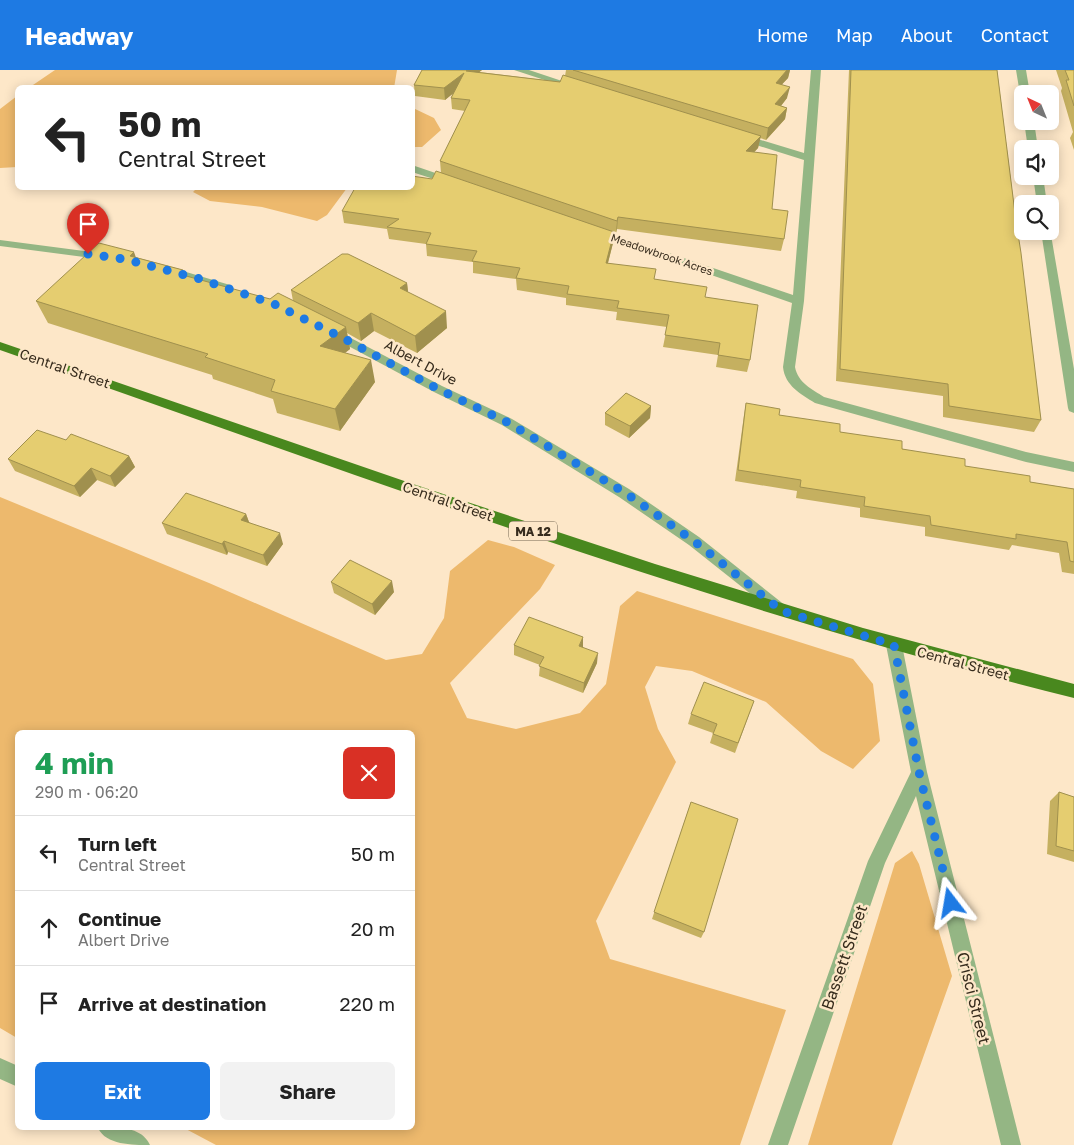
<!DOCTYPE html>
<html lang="en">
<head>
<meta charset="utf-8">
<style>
	:root { --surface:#fff; --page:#f2f2f2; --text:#222; --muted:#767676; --line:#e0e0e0; --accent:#1e7ae3 }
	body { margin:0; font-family:"Golos Text",sans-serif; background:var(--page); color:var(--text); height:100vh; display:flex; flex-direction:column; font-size:19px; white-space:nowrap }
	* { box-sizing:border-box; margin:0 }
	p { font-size:16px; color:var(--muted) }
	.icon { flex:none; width:28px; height:28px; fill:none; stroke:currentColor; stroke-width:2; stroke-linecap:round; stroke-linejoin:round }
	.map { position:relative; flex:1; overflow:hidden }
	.drawer { position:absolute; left:15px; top:660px; width:400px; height:400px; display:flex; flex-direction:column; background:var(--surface); border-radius:8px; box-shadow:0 2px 12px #0003 }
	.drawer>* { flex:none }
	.guide { position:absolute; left:15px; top:15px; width:400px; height:105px; border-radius:8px; box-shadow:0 2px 12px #0003; background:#fff; color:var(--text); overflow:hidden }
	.needle { width:32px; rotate:317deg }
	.buttons { position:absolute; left:1014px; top:15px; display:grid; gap:10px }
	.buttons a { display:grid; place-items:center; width:45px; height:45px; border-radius:8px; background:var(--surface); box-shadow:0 2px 12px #0003; font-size:25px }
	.pin { position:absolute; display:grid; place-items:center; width:42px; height:42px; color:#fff; margin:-51px -21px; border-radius:50% 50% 50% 0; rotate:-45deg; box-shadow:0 0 5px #0007 }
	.pin .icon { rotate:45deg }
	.me { position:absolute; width:55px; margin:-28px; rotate:346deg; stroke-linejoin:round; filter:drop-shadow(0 0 4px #0008) }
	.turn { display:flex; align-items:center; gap:18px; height:105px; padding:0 20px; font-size:22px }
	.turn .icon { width:65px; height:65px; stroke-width:2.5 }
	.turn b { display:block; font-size:35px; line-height:42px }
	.round { display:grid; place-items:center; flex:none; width:52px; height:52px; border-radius:8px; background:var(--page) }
	.summary { display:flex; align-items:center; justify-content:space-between; height:85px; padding:0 20px }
	h1 { font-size:30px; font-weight:700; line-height:38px; color:#1e9e55 }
	.button { display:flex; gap:10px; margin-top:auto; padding:10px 20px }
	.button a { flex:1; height:58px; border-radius:8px; background:var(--accent); color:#fff; font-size:20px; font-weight:700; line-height:58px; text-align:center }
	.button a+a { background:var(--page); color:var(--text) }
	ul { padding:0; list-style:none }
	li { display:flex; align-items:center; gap:15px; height:75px; padding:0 20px; border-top:1px solid var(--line) }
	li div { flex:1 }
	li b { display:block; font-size:19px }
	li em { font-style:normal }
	header { display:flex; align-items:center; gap:30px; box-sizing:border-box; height:70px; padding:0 25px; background:var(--accent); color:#fff }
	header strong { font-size:24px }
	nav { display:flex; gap:28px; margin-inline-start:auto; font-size:18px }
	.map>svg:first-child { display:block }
	.green { fill:#edb96d }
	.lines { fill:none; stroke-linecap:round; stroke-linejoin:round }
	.minor { fill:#94b684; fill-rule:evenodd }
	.major { fill:#49881e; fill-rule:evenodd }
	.wall { fill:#c5b060 }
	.shaded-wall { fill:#a0904e }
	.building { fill:#e5cd70; stroke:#a0904e }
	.route { stroke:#1e7ae3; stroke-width:9; stroke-dasharray:0 16.2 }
	.labels { text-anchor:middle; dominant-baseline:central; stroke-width:5; stroke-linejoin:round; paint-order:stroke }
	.far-street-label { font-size:11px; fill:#372c1d; stroke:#fde7c8 }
	.shield { fill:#fde7c8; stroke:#726450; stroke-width:1 }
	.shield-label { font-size:12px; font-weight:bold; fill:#372c1d }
	.street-label { font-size:14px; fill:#372c1d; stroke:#fde7c8 }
	.near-street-label { font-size:16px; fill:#372c1d; stroke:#fde7c8 }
</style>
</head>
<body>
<header>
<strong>Headway</strong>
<nav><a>Home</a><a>Map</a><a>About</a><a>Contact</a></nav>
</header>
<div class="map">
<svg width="1074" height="1075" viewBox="0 0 1074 1075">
	<rect width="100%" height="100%" fill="#fde7c8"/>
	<path class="green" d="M55 0H397L394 18 30 17Z
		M17 26V97L0 98V39Z
		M413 38 434 48 441 60 422 77H413Z
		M197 118H347L327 145 317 151 262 137 210 131 193 122Z
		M0 427 209 513 386 590 422 584 444 548 450 501 488 470 514 477 555 495 540 519 450 613 467 648 516 659 580 643 606 614 620 536 637 521 853 589 873 614 880 671 853 699 821 681 766 632 692 601 656 596 645 617 658 659 676 692 596 851 610 889 786 940 740 1075H216L184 1058H412V662H18L17 968 0 958Z
		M912 781 919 794 952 906 892 1075H808L895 793Z"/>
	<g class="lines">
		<path class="minor" d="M514 0H529L580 17 578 19H572Z
			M811 0H821L804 231 795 297C798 313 812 319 824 327L1026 382 1074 392V402L1026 392 815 333C801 324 785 316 783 297L792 233 590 163 589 161 590 159H598L793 225 804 90 737 69 736 67 741 64 804 83Z
			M1016 0H1026L1030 24H1022V26L1020 24Z
			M1024 51H1034L1038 79H1028Z
			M412 95 456 110 457 112 452 115 412 102Z
			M1033 106H1043L1047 134H1037Z
			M1050 159 1074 299V343L1069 341 1068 338 1041 161H1050Z
			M0 170 107 184 113 187 107 190 0 176Z
			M166 196 230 215 232 218 226 222 162 202 160 200 162 198Z
			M330 257 442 316 512 349 629 419 699 467 786 536 789 540 786 544 781 546 776 544 689 475 619 427 502 355 434 322 326 264 324 261 326 258Z
			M894 569 899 570 902 575 927 702 1021 1075H1001L916 726 885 793 788 1075H768L868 791 911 702 886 575 889 570Z
			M0 988 18 996V1017L0 1009Z
			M98 1058C115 1056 142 1056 150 1075 132 1075 106 1075 98 1058Z"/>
		<path class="major" d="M0 272 413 414 655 494 863 558 1074 614V628C709 537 355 404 0 280Z"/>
	</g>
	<path class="wall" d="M422 0H482L479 2 560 12 565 6 566 0H790L788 8 782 14 787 28 781 36 787 38 785 49 766 70 760 68 758 78 754 82 772 139 784 169 781 181 617 159 616 163 614 162 613 173 608 193 705 227 750 290 747 302 716 297 718 285 663 277 667 257 616 250 617 242 566 235V228L517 220 516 209 473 203V192L427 186 426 174 389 169 387 159 344 153 342 141 432 109 441 103 440 91 465 41 452 39 451 28 453 23 445 30 415 26 414 15Z
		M849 0H997L1041 350 1034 362 943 347V326L836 311Z
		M1056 0H1074V80L1070 68 1073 62 1061 21 1062 18Z
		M135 187 183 200 185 206 270 229 293 231 291 220 407 213 408 222 447 258 417 283 374 261 361 271 347 263 350 279 345 283 375 312 340 361 277 343 273 329 213 309 212 305 48 253 36 231Z
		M746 333 779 345 965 396 1030 412 1074 419V504L1062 502 1059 483 1012 475 1009 480 925 466V457L860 447V438L796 428 797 421 735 411 744 345Z
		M651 336 650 348 629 368 605 355V343Z
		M66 370 129 386 135 397 115 417 97 410 80 427 15 401 8 389Z
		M246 444 249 452 283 474 267 496 228 482 227 485 167 464 162 453Z
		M331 512 394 522 375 545 334 523Z
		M514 575 583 577 582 578 597 593 583 623 539 606 540 595 514 585Z
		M754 631 735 683 710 673 713 663 688 654 691 644Z
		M1059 722 1074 727V792L1047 784 1050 731Z
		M691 732 704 862 701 868 652 849Z"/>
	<path class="shaded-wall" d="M467 0H482L467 12 466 1Z
		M787 0H790L788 8 773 24 776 13Z
		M464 3 465 14 445 30 444 18Z
		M790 17 787 28 773 46 775 34Z
		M787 38 785 49 766 70 768 58Z
		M761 66 758 78 744 93 746 81Z
		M618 147 617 159 616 163 617 151Z
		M614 162 613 173 605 204 606 193Z
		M134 182 142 205 130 186Z
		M183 200 191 222 179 204Z
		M407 213 409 230 400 218Z
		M446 241 447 258 417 283 415 266Z
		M371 243 374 261 361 271 358 253Z
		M346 257 350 279 325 298 320 276Z
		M371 290 375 312 340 361 335 339Z
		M651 336 650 348 629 368 630 356Z
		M129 386 135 397 115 417 110 406Z
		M91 398 97 410 80 427 74 416Z
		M246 444 250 455 241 450Z
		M280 463 283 474 267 496 263 485Z
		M224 471 228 482 227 485 222 474Z
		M392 511 394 522 375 545 372 534Z
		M583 567V577L578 586 579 576Z
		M598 583 597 593 583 623 584 613Z"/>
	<path class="building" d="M422 0H467L466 1 560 12 563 5 761 66 746 81 777 85 772 139 788 141 784 169 618 147 617 151 440 91 470 30 451 28 464 3 444 18 414 15Z
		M573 0H787L776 13 790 17 775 34 787 38 768 58Z
		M851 0H997L1016 151 1021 183 1041 350 949 336 948 314 840 299Z
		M1065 0H1074V36L1066 10H1069Z
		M436 101 614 162 606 193 656 199 654 209 707 217 705 227 758 235 750 290 718 285 720 273 665 265 669 245 617 238 619 231 567 224 569 216 516 208 520 198 472 191 477 181 426 174 431 163 387 157 399 149 342 141 355 118H412V106L432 109Z
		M99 173 134 182 130 186 183 200 179 204 270 229 278 223 346 257 320 276 371 290 335 339 271 321 275 310 205 287 208 284 36 231Z
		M342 184H348L407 213 400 218 446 241 415 266 371 243 358 253 291 220Z
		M626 323 651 336 630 356 605 343Z
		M746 333 780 339 779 345 840 354V362L902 371V379L965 389V396L1030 406V412L1074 419V492L1070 491 1067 472 1016 464V469L931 455 930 446 864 436 865 427 800 417 801 410 738 400Z
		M37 360 66 370 71 364 129 386 110 406 91 398 74 416 8 389Z
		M186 423 246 444 241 450 280 463 263 485 224 471 222 474 162 453Z
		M350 490 392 511 372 534 331 512Z
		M529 547 583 567 579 576 598 583 584 613 539 596 544 587 514 575Z
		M704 612 754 631 738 673 713 664 717 654 691 644Z
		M1059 722 1074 727V781L1056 776Z
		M691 732 738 749 704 862 654 842Z"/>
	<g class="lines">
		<path class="route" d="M88 184 124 189 200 209 274 234 290 242 341 267 438 319 507 352 624 422 694 471 782 541 894 575 919 702 951 833"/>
	</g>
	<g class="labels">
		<g class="far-street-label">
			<text transform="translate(662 184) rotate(19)">Meadowbrook Acres</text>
		</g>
		<rect class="shield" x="509" y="451.5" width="48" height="19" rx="4"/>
		<g class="shield-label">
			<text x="533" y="461">MA 12</text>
		</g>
		<g class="street-label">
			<text transform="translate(421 292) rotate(28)">Albert Drive</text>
			<text transform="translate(65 298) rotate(19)">Central Street</text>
			<text transform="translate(448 431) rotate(19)">Central Street</text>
			<text transform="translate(963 593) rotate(15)">Central Street</text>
		</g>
		<g class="near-street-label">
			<text transform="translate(844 887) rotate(-71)">Bassett Street</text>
			<text transform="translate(974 928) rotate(76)">Crisci Street</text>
		</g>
	</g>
</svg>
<div class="buttons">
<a><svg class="needle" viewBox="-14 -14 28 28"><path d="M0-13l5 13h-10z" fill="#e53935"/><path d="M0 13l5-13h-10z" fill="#767676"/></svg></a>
<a><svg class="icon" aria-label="sound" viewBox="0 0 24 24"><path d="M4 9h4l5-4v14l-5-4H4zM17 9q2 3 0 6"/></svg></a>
<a><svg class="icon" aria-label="search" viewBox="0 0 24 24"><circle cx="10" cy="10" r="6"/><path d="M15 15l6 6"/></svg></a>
</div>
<div class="pin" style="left:88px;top:184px;background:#d93025"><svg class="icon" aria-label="arrive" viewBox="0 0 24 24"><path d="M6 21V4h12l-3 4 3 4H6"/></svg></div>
<svg class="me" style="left:951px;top:833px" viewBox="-20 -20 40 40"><path d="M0-17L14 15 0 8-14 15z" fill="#1e7ae3" stroke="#fff" stroke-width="4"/></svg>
<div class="guide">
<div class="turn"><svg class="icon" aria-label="left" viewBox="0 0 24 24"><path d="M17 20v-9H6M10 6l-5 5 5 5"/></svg><div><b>50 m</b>Central Street</div></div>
</div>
<section class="drawer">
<div class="summary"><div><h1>4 min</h1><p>290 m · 06:20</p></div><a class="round" style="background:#d93025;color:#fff"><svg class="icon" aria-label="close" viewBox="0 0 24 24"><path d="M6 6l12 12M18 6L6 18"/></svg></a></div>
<ul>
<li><svg class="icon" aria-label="left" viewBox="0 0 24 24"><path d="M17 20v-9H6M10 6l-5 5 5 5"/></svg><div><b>Turn left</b><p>Central Street</p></div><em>50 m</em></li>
<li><svg class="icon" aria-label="ahead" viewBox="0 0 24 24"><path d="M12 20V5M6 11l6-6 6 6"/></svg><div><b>Continue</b><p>Albert Drive</p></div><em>20 m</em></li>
<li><svg class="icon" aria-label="arrive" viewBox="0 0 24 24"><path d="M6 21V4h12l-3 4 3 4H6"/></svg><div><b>Arrive at destination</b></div><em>220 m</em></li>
</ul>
<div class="button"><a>Exit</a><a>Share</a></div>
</section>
</div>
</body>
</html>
